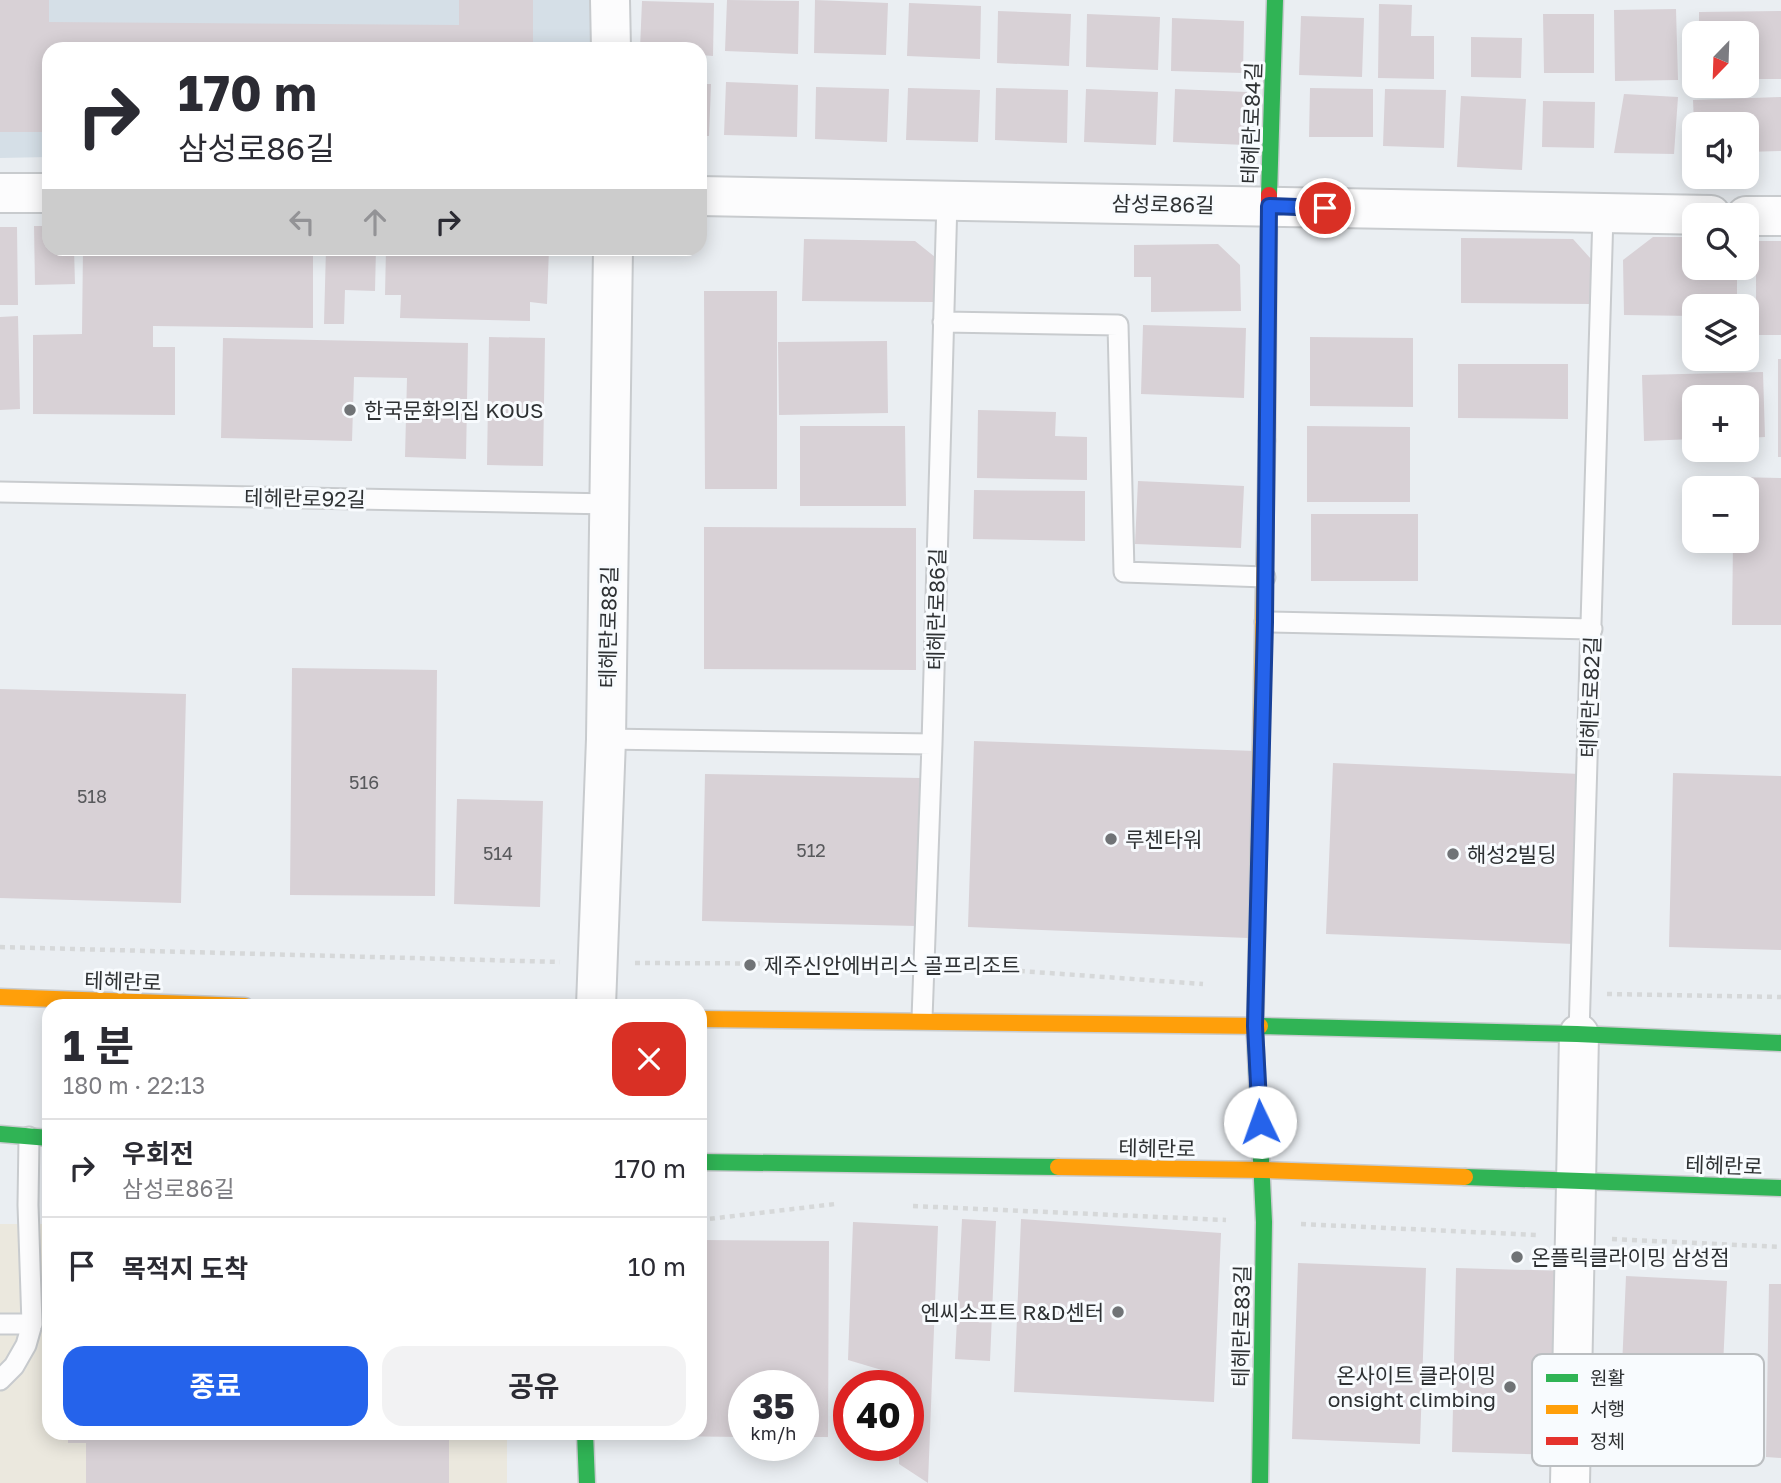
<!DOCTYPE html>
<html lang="ko">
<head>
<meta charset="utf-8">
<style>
	:root { --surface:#fff; --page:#f2f2f3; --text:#2b2b33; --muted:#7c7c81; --line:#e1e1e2; --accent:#2563eb }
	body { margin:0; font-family:"Golos Text","Noto Sans KR",sans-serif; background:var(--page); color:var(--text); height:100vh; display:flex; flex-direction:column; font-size:26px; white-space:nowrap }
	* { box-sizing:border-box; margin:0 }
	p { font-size:23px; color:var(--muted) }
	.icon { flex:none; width:38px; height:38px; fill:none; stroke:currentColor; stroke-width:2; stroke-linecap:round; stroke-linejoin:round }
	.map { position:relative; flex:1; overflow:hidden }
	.sheet { position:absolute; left:42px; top:999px; width:665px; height:441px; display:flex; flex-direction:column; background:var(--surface); border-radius:21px; box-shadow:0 4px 18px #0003 }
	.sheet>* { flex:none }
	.banner { position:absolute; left:42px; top:42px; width:665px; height:214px; border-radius:21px; box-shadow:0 4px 18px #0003; background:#fff; color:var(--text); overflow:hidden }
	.needle { width:46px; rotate:203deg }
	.controls { position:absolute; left:1682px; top:21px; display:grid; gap:14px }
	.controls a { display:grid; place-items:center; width:77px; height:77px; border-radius:14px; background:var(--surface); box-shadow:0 4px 18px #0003; font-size:35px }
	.speed { position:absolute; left:728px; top:1370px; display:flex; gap:14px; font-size:35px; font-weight:700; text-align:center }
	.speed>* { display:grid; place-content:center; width:91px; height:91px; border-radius:50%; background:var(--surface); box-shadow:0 4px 18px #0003; line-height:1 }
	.speed small { font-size:18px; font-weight:400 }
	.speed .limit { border:10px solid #d22; background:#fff; color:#111 }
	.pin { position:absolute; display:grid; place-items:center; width:60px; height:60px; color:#fff; margin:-30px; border:4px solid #fff; border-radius:50%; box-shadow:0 2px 7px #0007 }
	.me { position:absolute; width:77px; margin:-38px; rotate:357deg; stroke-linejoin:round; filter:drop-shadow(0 0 5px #0008) }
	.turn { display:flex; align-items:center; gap:24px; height:147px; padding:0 21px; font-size:32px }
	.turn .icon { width:91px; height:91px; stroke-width:2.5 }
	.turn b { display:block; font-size:49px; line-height:60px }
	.lanes { display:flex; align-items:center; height:66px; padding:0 21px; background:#0003; justify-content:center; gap:35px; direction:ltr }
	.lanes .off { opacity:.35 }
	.round { display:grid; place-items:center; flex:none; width:74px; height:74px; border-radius:21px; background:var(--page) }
	.overview { display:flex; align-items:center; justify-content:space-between; height:119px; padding:0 21px }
	h1 { font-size:42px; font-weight:700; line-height:52px }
	.button { display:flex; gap:14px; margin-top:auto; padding:14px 21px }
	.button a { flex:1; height:80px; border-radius:21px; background:var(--accent); color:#fff; font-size:28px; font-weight:700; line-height:80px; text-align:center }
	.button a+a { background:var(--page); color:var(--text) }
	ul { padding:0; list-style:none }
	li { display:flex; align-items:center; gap:21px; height:98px; padding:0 21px; border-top:2px solid var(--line) }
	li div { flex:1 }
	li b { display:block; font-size:26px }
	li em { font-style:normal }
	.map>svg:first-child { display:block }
	.commercial { fill:#ebe8de }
	.built { fill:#d5dfe7 }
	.building { fill:#d8d1d6 }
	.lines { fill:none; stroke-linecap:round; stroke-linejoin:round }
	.lane-casing { stroke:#c8cbce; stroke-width:23 }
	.street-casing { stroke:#c8cbce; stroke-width:42 }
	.fast-casing { stroke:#c8cbce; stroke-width:19 }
	.slow-casing { stroke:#c8cbce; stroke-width:19 }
	.jam-casing { stroke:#c8cbce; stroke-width:19 }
	.path { stroke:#d6d8d9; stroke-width:4.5; stroke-dasharray:5 5; stroke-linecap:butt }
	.lane { stroke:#fcfcfd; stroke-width:19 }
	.street { stroke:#fcfcfd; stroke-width:38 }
	.fast { stroke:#30b455; stroke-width:16 }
	.slow { stroke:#ff9f0a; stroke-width:16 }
	.jam { stroke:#e5322d; stroke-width:16 }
	.route-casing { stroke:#184099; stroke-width:18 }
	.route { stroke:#2563eb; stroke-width:12 }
	.poi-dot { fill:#707376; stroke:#f8fbfe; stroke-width:2.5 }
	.labels { text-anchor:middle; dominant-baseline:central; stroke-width:6; stroke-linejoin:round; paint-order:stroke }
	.number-label { font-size:18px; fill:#58595c }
	.street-label { font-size:21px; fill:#2e3133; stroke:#f8fbfe }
	.poi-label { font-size:21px; fill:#2e3133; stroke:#f8fbfe; text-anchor:start }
	.key { fill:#f8fbfe; stroke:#bbbec1; stroke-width:2 }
	.key-label { font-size:19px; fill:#2e3133 }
</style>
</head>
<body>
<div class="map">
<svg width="1781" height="1483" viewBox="0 0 1781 1483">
	<rect width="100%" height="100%" fill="#eaeef2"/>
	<path class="commercial" d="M0 1224H49V1433H507V1483H0Z"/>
	<path class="built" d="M0 0H596V49H49V157L0 158Z"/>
	<path class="building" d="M0 0H49V22L459 25V0H533V49H49V132H0Z
		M727 0 799 1 798 54 725 51Z
		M815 0 888 3 886 55 814 53Z
		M642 1 714 3 713 56 700 55V49H640Z
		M909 3 981 6 980 59 907 56Z
		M1379 4 1412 5 1411 36H1434V79L1378 78Z
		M1676 9 1678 80 1615 81 1614 10Z
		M998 11 1071 14 1069 66 997 63Z
		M1781 11V79H1746V33H1699V12Z
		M1087 14 1160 17 1158 70 1086 67Z
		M1543 14H1594V73H1544Z
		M1301 16 1364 18 1362 77 1299 75Z
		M1172 18 1244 21 1243 73 1171 71Z
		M1471 37 1522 38 1521 78 1471 77Z
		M726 82 798 85 797 137 724 135Z
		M700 84H711L709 136H700Z
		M816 87 889 89 887 142 815 139Z
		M908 88 980 90 978 142 906 140Z
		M996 88 1068 90 1067 143 995 140Z
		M1310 88 1373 89V137H1309Z
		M1086 89 1158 92 1156 145 1084 142Z
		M1175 89 1247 92 1246 145 1173 142Z
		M1385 89 1446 90 1444 148 1383 146Z
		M1624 94 1678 97 1674 154 1614 153Z
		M1461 96 1526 99 1522 170 1457 167Z
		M1781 97V151L1746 152V124H1694L1693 100Z
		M1543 101 1595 102 1594 148 1542 147Z
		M34 226H49V248H74L75 284 35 285Z
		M0 227H17L18 305H0Z
		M1653 237H1694V268H1737V306H1694V316L1624 315 1623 260Z
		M1461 238 1573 239 1591 259V304L1461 303Z
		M804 239 915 241 935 257 933 302 802 301Z
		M1756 241H1781V335H1756Z
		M1218 244 1240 265 1241 311 1151 312V277H1134V245Z
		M83 248H313V328L153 326V347H175V415L33 414V335L82 334Z
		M326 248H376L375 291 345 290 344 324H324Z
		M386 248H549L547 304 530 302V321L400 318 401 295H385Z
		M704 291H777V489H705Z
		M18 316 20 409 0 410V317Z
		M1143 325 1246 328 1244 398 1141 394Z
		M489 337 545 338 543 466 487 465Z
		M1310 337 1413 338V407L1310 406Z
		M223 338 468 343 466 459 405 457 407 378 354 377 352 441 221 438Z
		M887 341 888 413 779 415 778 342Z
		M1778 359H1781V457H1778Z
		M1458 364H1568V419L1458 418Z
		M1763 372 1765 437 1746 438V397H1694V439L1644 441 1642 375Z
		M978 410 1056 412 1055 436 1087 437V480L977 478Z
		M800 426H905L906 506H800Z
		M1307 426 1410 427V502H1307Z
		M1735 477 1781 478V625H1732L1733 541H1746V488H1734Z
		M1138 481 1244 486 1241 548 1135 544Z
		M974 490 1085 491V541L973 539Z
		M1311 514H1418V581H1311Z
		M704 527 916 528V670L704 669Z
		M292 668 437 670 435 896 290 895Z
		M0 689 186 694 181 903 0 898Z
		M974 741 1255 751 1248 938 968 927Z
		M1333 763 1580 774 1574 944 1326 934Z
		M1673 773 1781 776V950L1669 947Z
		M705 774 920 778 917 926 702 921Z
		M457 799 543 801 540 907 454 904Z
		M962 1219 996 1221 990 1361 955 1359Z
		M1021 1219 1221 1233 1214 1402 1014 1392Z
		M853 1222 938 1226 928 1483 899 1464V1446H908V1386H901L902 1376 848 1360Z
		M700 1240 829 1241 828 1437H803V1386H744V1437L657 1436V1433H700Z
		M1298 1263 1426 1268 1420 1444 1292 1439Z
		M1456 1268 1567 1271 1563 1455 1452 1452Z
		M1626 1276 1727 1281 1720 1430 1696 1428 1695 1462 1618 1458Z
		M1769 1284H1781V1458L1766 1457Z
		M68 1433H449V1483H86V1443H68Z"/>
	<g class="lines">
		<defs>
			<path id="lane" d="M943 322 1118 325 1124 572 1265 577
				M0 492 611 504
				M1265 622 1592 629
				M606 739 932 744
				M922 1019 932 744 947 200
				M1579 1034 1603 214
				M0 1324H32
				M0 1380 14 1366 26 1345 32 1324 28 1205 29 1137"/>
			<path id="street" d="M610 0 611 49
				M0 193H49
				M700 196 1711 215
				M1746 216H1781
				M596 1006 606 739 613 248
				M1570 1483 1579 1034"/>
			<path id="fast" d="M1269 195 1275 0
				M1260 1026 1577 1034 1781 1043
				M1255 1035 1264 1222 1260 1483
				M0 1134 49 1138
				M700 1162 1058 1167
				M1465 1177 1781 1188
				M585 1433 587 1483"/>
			<path id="slow" d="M0 997 245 1006
				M700 1019 1260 1026
				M1255 1035 1267 441
				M1058 1167 1263 1170 1465 1177"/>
			<path id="jam" d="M1267 441 1269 195"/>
		</defs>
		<use href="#lane" class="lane-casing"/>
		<use href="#street" class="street-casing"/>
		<use href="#fast" class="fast-casing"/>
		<use href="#slow" class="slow-casing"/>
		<use href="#jam" class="jam-casing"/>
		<path class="path" d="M0 947 560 962
			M635 963 896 964
			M950 966 1203 984
			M1607 994 1781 997
			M913 1206 1226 1220
			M700 1220 835 1204
			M1301 1224 1537 1235
			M1612 1239 1781 1247"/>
		<use href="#lane" class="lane"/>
		<use href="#street" class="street"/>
		<use href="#fast" class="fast"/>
		<use href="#slow" class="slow"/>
		<use href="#jam" class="jam"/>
	</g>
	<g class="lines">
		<defs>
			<path id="route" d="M1260 1122 1255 1026 1265 622 1269 206 1325 208"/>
		</defs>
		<use href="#route" class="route-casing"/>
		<use href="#route" class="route"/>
	</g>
	<g class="poi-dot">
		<circle cx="350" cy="410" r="7"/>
		<circle cx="1111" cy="839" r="7"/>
		<circle cx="1453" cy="854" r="7"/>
		<circle cx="750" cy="965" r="7"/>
		<circle cx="1517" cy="1257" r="7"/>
		<circle cx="1118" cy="1312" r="7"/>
		<circle cx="1510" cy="1387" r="7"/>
	</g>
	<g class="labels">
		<g class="number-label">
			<text x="364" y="782">516</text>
			<text x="92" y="796">518</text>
			<text x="811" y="850">512</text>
			<text x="498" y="853">514</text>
		</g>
		<g class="street-label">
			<text transform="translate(1251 123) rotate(-88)">테헤란로84길</text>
			<text transform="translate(1163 204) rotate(1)">삼성로86길</text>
			<text transform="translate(305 498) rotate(1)">테헤란로92길</text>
			<text transform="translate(936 609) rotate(-89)">테헤란로86길</text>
			<text transform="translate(608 627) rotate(-89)">테헤란로88길</text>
			<text transform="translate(1590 697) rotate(-88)">테헤란로82길</text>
			<text transform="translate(123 981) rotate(2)">테헤란로</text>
			<text transform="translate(1157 1148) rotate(1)">테헤란로</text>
			<text transform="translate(1724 1165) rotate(2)">테헤란로</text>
			<text transform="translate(1241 1326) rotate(-89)">테헤란로83길</text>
		</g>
		<g class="poi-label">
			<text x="364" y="410">한국문화의집 KOUS</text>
			<text x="1125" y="839">루첸타워</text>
			<text x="1467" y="854">해성2빌딩</text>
			<text x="764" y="965">제주신안에버리스 골프리조트</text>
			<text x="1531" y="1257">온플릭클라이밍 삼성점</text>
			<text x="1104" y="1312" text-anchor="end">엔씨소프트 R&amp;D센터</text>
			<text x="1496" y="1375" text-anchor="end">온사이트 클라이밍<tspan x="1496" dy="24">onsight climbing</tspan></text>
		</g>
	</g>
	<rect x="1532" y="1354" width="232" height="112" rx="10" class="key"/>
	<rect x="1546" y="1374" width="32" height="8" fill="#30b455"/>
	<rect x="1546" y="1405" width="32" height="9" fill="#ff9f0a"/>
	<rect x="1546" y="1437" width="32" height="8" fill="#e5322d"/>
	<g class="key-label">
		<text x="1590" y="1385">원활</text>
		<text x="1590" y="1416">서행</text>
		<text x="1590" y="1448">정체</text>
	</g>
</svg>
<div class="controls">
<a><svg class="needle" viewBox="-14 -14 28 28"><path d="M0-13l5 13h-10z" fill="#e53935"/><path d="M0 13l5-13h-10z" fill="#7c7c81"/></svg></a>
<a><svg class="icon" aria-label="sound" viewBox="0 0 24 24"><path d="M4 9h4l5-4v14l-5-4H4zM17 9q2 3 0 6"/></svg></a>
<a><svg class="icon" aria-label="search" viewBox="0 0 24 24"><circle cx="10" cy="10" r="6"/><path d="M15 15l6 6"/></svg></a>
<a><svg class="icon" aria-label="layers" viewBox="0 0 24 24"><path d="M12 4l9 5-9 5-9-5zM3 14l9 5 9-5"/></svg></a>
<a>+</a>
<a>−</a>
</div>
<div class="speed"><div>35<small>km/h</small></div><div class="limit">40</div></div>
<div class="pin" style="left:1325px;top:208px;background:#d93025"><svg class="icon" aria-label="arrive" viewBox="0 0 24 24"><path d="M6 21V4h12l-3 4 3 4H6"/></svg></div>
<svg class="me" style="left:1260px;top:1122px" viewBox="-20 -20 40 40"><circle r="19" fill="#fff"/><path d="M0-13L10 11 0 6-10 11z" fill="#2563eb"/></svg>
<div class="banner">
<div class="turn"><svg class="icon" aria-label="right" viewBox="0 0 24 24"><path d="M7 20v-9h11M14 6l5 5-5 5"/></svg><div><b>170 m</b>삼성로86길</div></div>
<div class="lanes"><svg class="icon off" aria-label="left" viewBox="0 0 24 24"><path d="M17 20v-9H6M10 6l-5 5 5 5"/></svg><svg class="icon off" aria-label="ahead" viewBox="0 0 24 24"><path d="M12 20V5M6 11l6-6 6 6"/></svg><svg class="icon" aria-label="right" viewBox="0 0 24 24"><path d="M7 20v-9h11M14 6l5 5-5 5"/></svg></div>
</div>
<section class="sheet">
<div class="overview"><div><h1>1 분</h1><p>180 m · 22:13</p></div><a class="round" style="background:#d93025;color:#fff"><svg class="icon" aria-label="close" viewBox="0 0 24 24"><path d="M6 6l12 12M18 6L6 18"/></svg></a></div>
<ul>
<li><svg class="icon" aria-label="right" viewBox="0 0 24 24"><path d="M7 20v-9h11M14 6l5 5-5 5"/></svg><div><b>우회전</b><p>삼성로86길</p></div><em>170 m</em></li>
<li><svg class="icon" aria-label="arrive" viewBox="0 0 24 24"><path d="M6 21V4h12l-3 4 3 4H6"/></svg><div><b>목적지 도착</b></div><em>10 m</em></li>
</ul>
<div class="button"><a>종료</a><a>공유</a></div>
</section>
</div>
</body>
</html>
